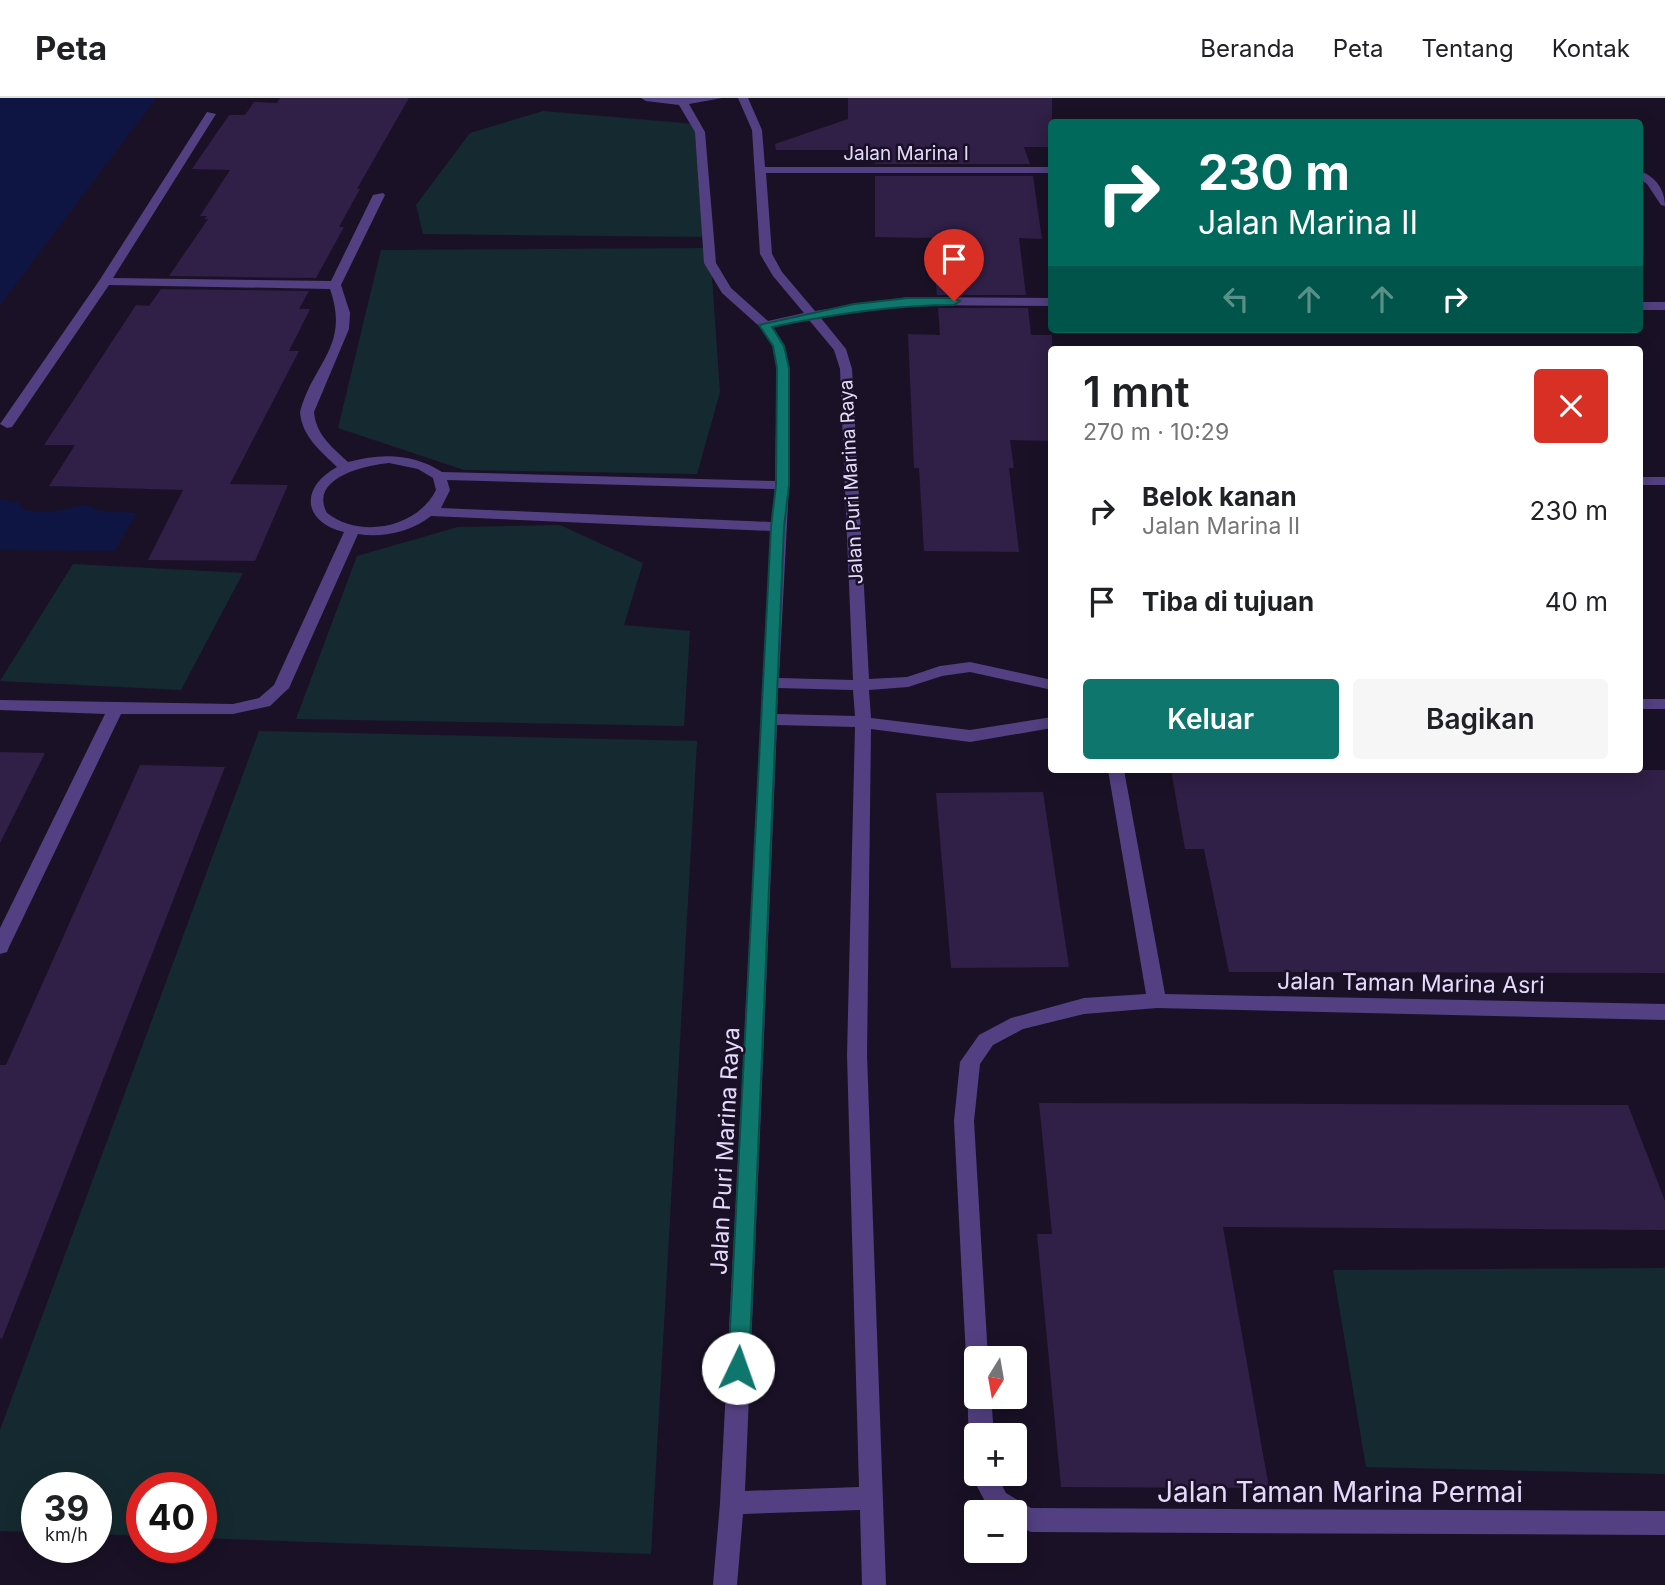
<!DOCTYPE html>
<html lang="id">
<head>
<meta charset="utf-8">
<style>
	:root { --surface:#fff; --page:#f6f6f6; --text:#202124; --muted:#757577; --line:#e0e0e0; --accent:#0f766e }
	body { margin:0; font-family:Inter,sans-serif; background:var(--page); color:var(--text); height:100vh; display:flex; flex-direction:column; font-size:26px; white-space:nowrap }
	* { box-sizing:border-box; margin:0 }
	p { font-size:23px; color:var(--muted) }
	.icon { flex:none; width:38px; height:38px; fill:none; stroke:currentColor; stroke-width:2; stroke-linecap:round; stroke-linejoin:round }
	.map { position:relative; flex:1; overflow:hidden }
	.side { position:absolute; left:1048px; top:248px; width:595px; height:427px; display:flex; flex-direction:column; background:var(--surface); border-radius:7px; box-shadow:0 4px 18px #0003 }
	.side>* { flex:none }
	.banner { position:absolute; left:1048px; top:21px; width:595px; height:214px; border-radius:7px; box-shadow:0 4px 18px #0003; background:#00695c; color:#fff; overflow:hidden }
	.needle { width:46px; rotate:191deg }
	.tools { position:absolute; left:964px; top:1248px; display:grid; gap:14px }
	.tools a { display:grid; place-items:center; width:63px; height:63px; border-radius:7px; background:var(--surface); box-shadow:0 4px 18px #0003; font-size:35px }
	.speed { position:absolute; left:21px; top:1374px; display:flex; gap:14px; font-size:35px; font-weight:700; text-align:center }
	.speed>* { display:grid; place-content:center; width:91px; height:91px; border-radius:50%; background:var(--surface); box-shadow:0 4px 18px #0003; line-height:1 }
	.speed small { font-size:18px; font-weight:400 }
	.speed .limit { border:10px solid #d22; background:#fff; color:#111 }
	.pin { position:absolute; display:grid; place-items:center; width:60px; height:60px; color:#fff; margin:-72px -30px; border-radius:50% 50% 50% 0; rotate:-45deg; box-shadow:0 0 7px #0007 }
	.pin .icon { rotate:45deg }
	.me { position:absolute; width:77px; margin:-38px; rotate:3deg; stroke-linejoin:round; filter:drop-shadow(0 0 5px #0008) }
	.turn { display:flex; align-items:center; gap:24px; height:147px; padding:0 35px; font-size:32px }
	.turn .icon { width:91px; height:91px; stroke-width:2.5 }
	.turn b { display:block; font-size:49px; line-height:60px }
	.lanes { display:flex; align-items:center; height:66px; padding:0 35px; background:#0003; justify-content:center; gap:35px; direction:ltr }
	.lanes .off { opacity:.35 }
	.round { display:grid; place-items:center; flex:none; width:74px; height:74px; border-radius:7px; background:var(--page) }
	.summary { display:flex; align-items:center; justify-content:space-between; height:119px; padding:0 35px }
	h1 { font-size:42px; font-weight:600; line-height:52px }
	.primary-button { display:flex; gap:14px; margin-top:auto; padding:14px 35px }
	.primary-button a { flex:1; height:80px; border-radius:7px; background:var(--accent); color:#fff; font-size:28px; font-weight:600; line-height:80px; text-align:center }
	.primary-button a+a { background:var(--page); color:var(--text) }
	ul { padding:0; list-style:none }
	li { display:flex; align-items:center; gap:21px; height:91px; padding:0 35px }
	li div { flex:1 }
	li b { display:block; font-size:26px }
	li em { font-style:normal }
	header { display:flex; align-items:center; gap:42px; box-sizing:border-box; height:98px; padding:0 35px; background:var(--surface); border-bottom:2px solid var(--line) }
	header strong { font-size:33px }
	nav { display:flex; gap:38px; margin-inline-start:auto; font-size:24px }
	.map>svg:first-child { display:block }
	.green { fill:#152a30 }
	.water { fill:#0f1542 }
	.building { fill:#301f46 }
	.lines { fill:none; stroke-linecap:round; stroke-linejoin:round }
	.minor { fill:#534082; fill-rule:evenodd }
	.route { fill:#0f766e; stroke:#0a4d48; stroke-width:2 }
	.labels { text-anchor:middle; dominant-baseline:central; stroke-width:5; stroke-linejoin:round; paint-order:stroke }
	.far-street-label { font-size:19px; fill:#e6dafc; stroke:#1a1126 }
	.street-label { font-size:23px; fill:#e6dafc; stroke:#1a1126 }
	.near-street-label { font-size:28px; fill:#e6dafc; stroke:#1a1126 }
</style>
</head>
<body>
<header>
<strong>Peta</strong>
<nav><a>Beranda</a><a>Peta</a><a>Tentang</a><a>Kontak</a></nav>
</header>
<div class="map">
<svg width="1665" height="1487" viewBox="0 0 1665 1487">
	<rect width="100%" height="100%" fill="#1a1126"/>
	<path class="green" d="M543 13 695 26 707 139 423 136 416 107 470 35Z
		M710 150 720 294 697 376 464 372 338 330 381 152Z
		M560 427 643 465 624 527 690 533 684 628 296 621 357 458 458 429Z
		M73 466 243 475 181 592 0 583Z
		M259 633 697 643 651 1456 201 1440V1390H142V1438L96 1436V1390H37V1434L0 1433V1332Z
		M1665 1170V1376L1366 1369 1333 1172Z"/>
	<path class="water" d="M0 0H156L0 207Z
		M0 401 19 404 22 411C45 416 61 414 83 406L101 413 137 415 114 453 0 452Z"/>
	<path class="building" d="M280 0H409L357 91H360L339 129H344L316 180 169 178 208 121H204L207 118H200L230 72 192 71 229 17H245L254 4 277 5Z
		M848 0H1052V49H1024L1030 66H875V52H776L775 46 848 21Z
		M875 78H1033L1042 141 1019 140 1026 197H937L932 140 875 139Z
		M161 191 309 193 299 211H310L289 253H299L230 386 288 387 255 463 148 462 183 392 49 388 75 347H44L136 207 149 208Z
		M938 210H1028L1031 237H1052V343L1010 342 1014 370H1009L1019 454 924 453 919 370H914L908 236 940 237Z
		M0 654 45 655 0 745Z
		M140 667 225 669 2 1241 0 1240V967H6Z
		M1171 672H1665V875L1229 874 1204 751H1185Z
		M1043 694 1069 869 951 870 936 695Z
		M1039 1005 1628 1007 1665 1103V1132L1223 1129 1269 1390 1061 1389 1037 1136H1052Z"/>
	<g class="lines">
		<path class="minor" d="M641 0H722L689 6 705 34 716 165 731 190 768 223 804 215 773 178 760 156 752 32 738 0H748L762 32 765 69H1052V75H766L772 156 782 174 815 213 908 199 1052 200V208L908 207 820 219 846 251 852 271 869 581 907 579 940 568 970 564 1052 582V592L970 574 942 578 908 589 869 592 871 620 970 632 1052 619V630L970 644 871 631 867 957 886 1487H862L860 1412 743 1416 737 1487H713L720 1405 771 433 431 418C411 434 382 440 358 436L289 590 270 608 233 616H121L9 849 7 854 0 856V830L105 616 0 612V602L233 606 259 600 274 587 344 434C302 424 300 389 337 369 321 353 302 339 300 314 314 263 350 249 330 191L109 187 12 329 7 330 0 326 99 183 207 14 216 16 113 180 331 183 373 97 383 95 385 97 341 187 350 215 349 231 314 314C316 337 332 349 348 364 381 355 413 355 442 374L775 383 777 270 773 248 760 229 722 195 704 165 695 34 679 7 646 3ZM809 222 834 252 840 271 853 582 779 580 789 387V270L785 248 773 229ZM389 365 418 371 433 380 436 392C417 430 360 441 327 415 308 380 366 367 389 365ZM447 382 775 391 771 424 441 410 450 392ZM778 590 853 592 855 618 777 616ZM777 627 855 629 847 957 859 1389 745 1393Z
			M1640 73C1656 79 1665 92 1665 108L1661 107 1647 86 1640 81Z
			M1640 204H1665V212H1640Z
			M1640 379H1665V387H1640Z
			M1640 601H1665V611H1640Z
			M1108 672H1124L1165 896 1665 906V922L1157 910 1084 916 1023 931 993 947 980 966 974 1023 988 1260H976V1270L969 1267 966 1260 954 1023 960 964 979 937 1011 920 1084 900 1146 896Z
			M976 1289V1298H991L994 1337H976V1346C966 1336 966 1304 972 1290Z
			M976 1367V1376H996L1006 1395 1031 1410 1665 1413V1437L1031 1434 1015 1427V1414H991L989 1411 973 1381 972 1376Z"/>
	</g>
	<path class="route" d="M908 200H954L960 203 954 207C892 207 833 216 772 229L784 248 789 270V387L784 429 749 1270 746 1277 738 1279 731 1277 728 1270 771 429 776 387 777 270 773 248 759 227 854 206Z"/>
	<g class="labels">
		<g class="far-street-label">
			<text x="906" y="55">Jalan Marina I</text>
			<text transform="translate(851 384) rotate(-93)">Jalan Puri Marina Raya</text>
		</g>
		<g class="street-label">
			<text transform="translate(1411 885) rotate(1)">Jalan Taman Marina Asri</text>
			<text transform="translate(725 1053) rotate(-87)">Jalan Puri Marina Raya</text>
		</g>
		<g class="near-street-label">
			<text x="1340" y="1394">Jalan Taman Marina Permai</text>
		</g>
	</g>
</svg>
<div class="tools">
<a><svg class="needle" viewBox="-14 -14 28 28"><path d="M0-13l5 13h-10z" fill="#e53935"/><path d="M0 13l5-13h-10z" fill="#757577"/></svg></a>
<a>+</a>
<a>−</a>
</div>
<div class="speed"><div>39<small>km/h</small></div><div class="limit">40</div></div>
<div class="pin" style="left:954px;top:203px;background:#d93025"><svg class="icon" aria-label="arrive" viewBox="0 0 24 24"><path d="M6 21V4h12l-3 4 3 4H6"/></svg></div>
<svg class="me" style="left:738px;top:1270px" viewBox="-20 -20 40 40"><circle r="19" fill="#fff"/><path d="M0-13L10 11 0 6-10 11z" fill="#0f766e"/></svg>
<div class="banner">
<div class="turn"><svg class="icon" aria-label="right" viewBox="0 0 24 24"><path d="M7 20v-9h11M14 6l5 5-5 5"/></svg><div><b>230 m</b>Jalan Marina II</div></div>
<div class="lanes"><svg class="icon off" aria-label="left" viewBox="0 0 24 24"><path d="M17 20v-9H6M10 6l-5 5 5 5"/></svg><svg class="icon off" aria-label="ahead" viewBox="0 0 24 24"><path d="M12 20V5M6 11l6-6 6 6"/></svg><svg class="icon off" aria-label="ahead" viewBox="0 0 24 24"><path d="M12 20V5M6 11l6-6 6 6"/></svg><svg class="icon" aria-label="right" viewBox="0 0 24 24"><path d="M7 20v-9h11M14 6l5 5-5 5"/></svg></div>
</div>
<section class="side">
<div class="summary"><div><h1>1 mnt</h1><p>270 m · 10:29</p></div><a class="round" style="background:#d93025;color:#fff"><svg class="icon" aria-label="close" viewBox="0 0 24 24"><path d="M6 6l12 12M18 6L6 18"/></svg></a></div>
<ul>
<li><svg class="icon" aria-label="right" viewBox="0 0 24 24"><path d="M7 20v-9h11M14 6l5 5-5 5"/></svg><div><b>Belok kanan</b><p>Jalan Marina II</p></div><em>230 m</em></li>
<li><svg class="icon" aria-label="arrive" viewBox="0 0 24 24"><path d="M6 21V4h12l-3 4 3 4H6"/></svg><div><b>Tiba di tujuan</b></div><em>40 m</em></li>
</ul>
<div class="primary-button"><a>Keluar</a><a>Bagikan</a></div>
</section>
</div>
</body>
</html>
